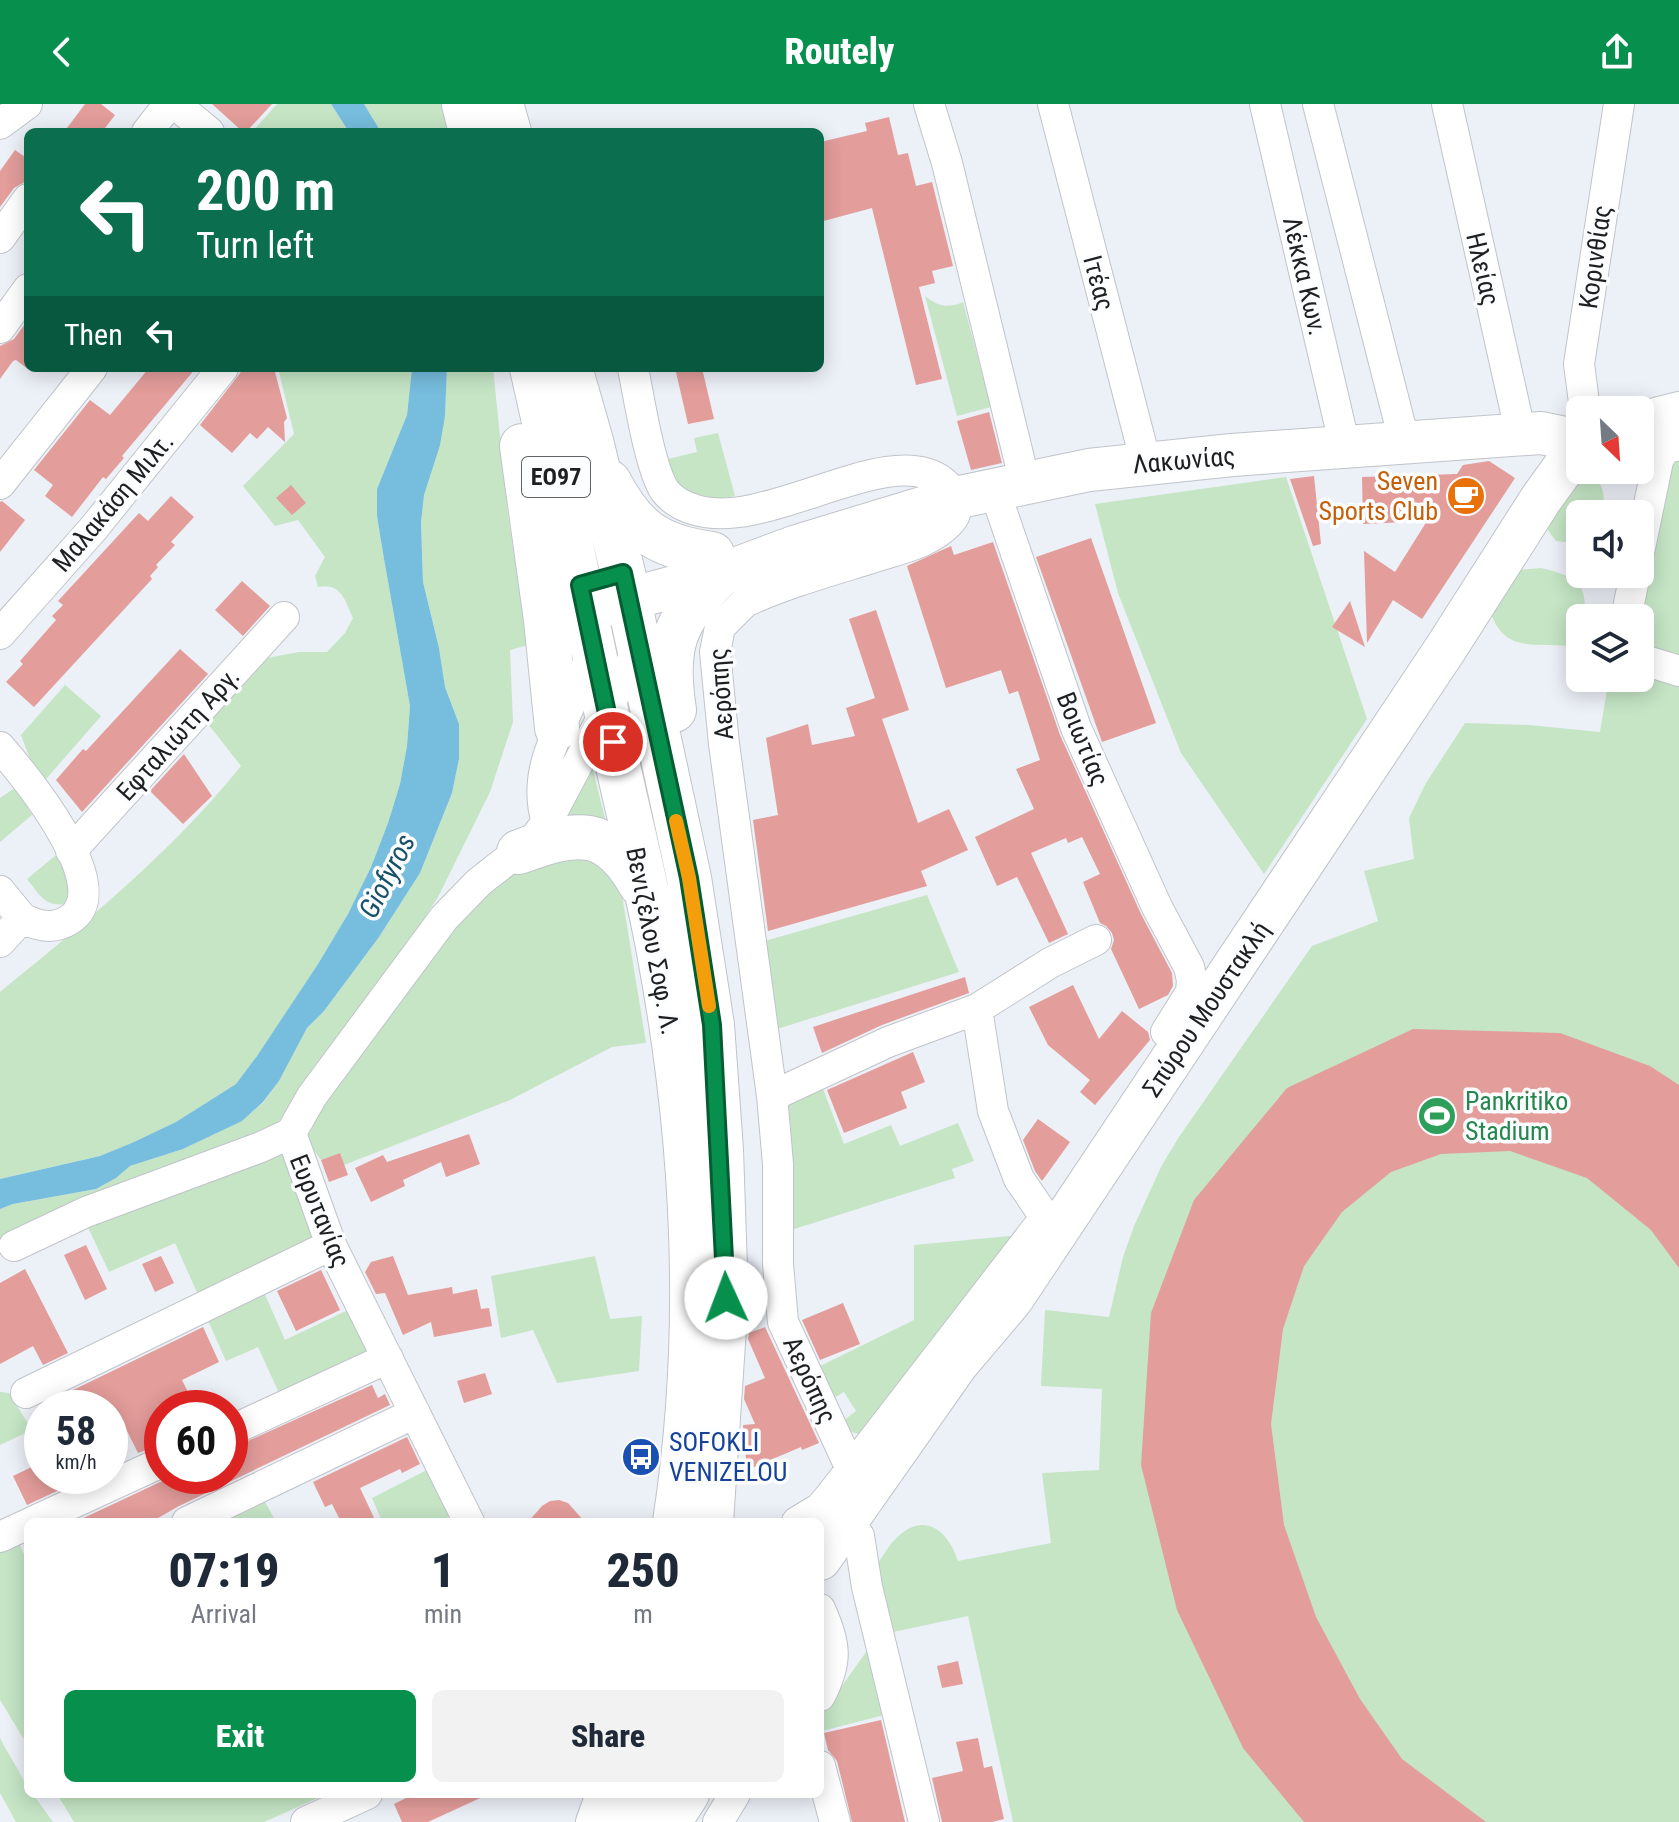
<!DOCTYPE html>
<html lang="en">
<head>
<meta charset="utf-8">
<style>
	:root { --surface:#fff; --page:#f2f2f3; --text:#1f2937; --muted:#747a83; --accent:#068f4d }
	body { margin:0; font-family:"Roboto Condensed",sans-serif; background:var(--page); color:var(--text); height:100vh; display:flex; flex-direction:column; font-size:30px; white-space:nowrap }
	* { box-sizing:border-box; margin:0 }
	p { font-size:26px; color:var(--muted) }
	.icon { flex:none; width:44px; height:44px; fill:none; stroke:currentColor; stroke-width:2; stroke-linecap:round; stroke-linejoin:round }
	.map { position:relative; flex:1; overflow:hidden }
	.side { position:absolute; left:24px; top:1414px; width:800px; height:280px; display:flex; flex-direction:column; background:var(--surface); border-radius:12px; box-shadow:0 4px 20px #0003 }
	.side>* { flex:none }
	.top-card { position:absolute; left:24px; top:24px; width:800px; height:244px; border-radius:12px; box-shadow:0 4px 20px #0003; background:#0b6e4f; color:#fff; overflow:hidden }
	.needle { width:52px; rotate:155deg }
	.tools { position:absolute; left:1566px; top:292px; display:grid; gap:16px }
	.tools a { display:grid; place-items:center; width:88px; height:88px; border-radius:12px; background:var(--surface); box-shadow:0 4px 20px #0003; font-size:40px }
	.speed { position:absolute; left:24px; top:1286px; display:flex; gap:16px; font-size:40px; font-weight:700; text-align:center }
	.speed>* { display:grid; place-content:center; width:104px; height:104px; border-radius:50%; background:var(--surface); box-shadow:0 4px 20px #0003; line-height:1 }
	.speed small { font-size:20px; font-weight:400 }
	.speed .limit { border:12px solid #d22; background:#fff; color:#111 }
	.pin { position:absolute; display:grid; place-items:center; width:68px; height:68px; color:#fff; margin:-34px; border:4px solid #fff; border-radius:50%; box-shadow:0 2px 8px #0007 }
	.me { position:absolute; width:88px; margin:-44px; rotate:358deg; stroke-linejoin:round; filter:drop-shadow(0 0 6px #0008) }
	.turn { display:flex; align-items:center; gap:28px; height:168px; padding:0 40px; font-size:36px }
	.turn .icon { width:104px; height:104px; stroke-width:2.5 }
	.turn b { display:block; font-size:56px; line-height:68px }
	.then { display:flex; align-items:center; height:76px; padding:0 40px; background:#0003; gap:16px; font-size:30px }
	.eta { display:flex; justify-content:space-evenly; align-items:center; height:136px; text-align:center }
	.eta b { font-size:48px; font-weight:800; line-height:56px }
	.action { display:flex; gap:16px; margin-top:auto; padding:16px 40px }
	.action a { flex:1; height:92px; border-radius:12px; background:var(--accent); color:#fff; font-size:32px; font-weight:800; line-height:92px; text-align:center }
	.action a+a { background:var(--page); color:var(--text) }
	header { display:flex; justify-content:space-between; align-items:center; height:104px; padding:0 40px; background:var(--accent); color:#fff; font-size:36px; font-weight:800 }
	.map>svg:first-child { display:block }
	.green { fill:#c5e5c5 }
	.water { fill:#77bdde }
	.building { fill:#e39d9b }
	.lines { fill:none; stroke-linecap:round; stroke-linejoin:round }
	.street-casing { stroke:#c0c4ca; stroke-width:32 }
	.secondary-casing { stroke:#c0c4ca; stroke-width:44 }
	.primary-casing { stroke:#c0c4ca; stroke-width:46 }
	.street { stroke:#fff; stroke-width:30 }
	.secondary { stroke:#fff; stroke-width:42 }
	.primary { stroke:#fff; stroke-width:44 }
	.route-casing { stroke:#045d32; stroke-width:20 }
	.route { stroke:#068f4d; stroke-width:14 }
	.slow { stroke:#f59e0b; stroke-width:14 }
	.labels { text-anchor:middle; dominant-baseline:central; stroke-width:7; stroke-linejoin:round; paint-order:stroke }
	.shield { fill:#fcfdff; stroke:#606264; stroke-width:2 }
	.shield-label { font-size:24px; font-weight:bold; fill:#1d1f21 }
	.street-label { font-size:26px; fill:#1d1f21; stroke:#fcfdff }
	.food-label { font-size:26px; fill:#c56008; stroke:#fcfdff; text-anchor:end }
	.leisure-label { font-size:26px; fill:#27864d; stroke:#fcfdff; text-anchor:start }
	.transit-label { font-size:26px; fill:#164399; stroke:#fcfdff; text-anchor:start }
	.water-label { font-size:28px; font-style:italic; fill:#185067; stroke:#fcfdff }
</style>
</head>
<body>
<header><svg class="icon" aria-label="back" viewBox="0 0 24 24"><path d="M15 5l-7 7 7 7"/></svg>Routely<svg class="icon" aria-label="share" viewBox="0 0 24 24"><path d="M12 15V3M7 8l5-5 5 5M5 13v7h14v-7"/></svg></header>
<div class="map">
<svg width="1679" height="1718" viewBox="0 0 1679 1718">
	<rect width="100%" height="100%" fill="#ecf0f7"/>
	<path class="green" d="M277 0H331L349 28H252Z
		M364 0H441L449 28H381Z
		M925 192C937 202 948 205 963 198L991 303 957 312Z
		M278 264H412L407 311 377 385V412L383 449 410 602 407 642 400 680 388 719 371 763 348 810 318 860 257 952 236 980 176 1018 134 1038 100 1052 0 1075V888C86 818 172 748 241 662L205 616 267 554 299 548H327L345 529 353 514C345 496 341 478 318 483L315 472 325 453 298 416 275 422 243 382 294 330Z
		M447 264H493L508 411 528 541 510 546 513 618 490 688 438 793 389 869 300 993 267 1030 0 1141V1105L13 1100 96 1085 116 1074 130 1062 183 1045 241 1017 263 999 279 977 307 924 324 907 379 833 420 769 452 689 459 655V620L445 583 439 544 423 478 421 419 424 391 445 312Z
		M718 329 735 392 711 397 675 388 661 350 666 346 668 355 697 348 694 334Z
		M1679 333V1718H1013L968 1512 884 1530C883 1512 876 1477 878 1461 880 1454 887 1446 891 1440 919 1406 946 1421 958 1457L1051 1439 1042 1369 1099 1366 1102 1285 1041 1282 1045 1206 1109 1213 1123 1153 1134 1122 1162 1061 1179 1033 1312 842 1378 817 1364 767 1414 755 1409 714 1426 679 1465 619 1529 621 1600 628 1609 574H1640V514H1621Z
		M1591 369C1604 381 1606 393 1602 410H1580V436L1571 439 1556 437 1547 425C1557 397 1566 386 1591 369Z
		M1286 373 1367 615 1264 770 1181 649 1118 489 1095 400Z
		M1541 464C1573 472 1589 477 1584 514H1580C1580 527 1580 535 1568 542 1533 539 1504 548 1491 509L1519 466Z
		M65 581 101 612 40 682 21 631Z
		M589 651 607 722 559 716Z
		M21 680 24 697 32 711 0 738V694Z
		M61 747 77 780 65 800C45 803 39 790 27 775Z
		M594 751 621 785 646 939 612 943 510 996 344 1061 340 1049 321 1056 305 1034 309 1017 454 812 523 756Z
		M927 791 959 868 774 926 761 838Z
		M823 985 844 1040 891 1021 900 1042 958 1019 974 1057 952 1065 955 1074 788 1127 784 996Z
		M282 1042 320 1138 199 1193 175 1139 109 1168 84 1115Z
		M1020 1131 859 1330 845 1326 839 1320 856 1307 844 1288 829 1297 814 1265 914 1216V1141Z
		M595 1152 610 1215 642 1212 639 1267 557 1279 533 1226 501 1234 491 1172Z
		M263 1186 285 1236 350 1205 373 1247 279 1289 258 1243 226 1257 206 1212Z
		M0 1288 9 1289 32 1326 0 1341Z
		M427 1366 449 1413 439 1418H375L381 1415 372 1394Z
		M264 1396 276 1418H220Z
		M18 1437 28 1459V1642L0 1596V1445Z
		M871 1541 888 1610 822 1627 820 1613Z
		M0 1634C6 1647 28 1679 28 1690H33L53 1718H16L0 1689Z
		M57 1690H327L264 1718H74Z"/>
	<path class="water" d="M331 0H364L381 28H349Z
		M412 264H447L445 312 440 341 424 391 421 419 423 478 439 544 445 583 459 620V655L452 689 420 769 379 833 324 907 307 924 279 977 263 998 242 1017 183 1045 130 1062 116 1074 96 1085 13 1100 0 1105V1075L100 1052 134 1038 176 1018 236 980 257 952 318 860 348 810 371 763 388 719 400 680 407 642 410 602 383 449 377 412V385L407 311Z"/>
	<path class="building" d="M85 0H101L115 11 102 28H64Z
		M212 0H272L246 28H243Z
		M889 13 898 51 908 49 916 82 932 78 953 162 932 167 935 179 919 183 942 275 916 281 872 104 820 118V38L867 27 865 19Z
		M15 46 28 55V76L14 84 0 103V67Z
		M28 216V265L16 256 13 257 0 275V242L14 235Z
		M149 264H196L122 352 124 354 106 375 103 373 72 413 45 392 53 381 34 366 90 296 110 311Z
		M244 264H274L287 314 284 318 285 338 268 323 257 335 250 329 232 349 200 321Z
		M675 264H702L714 315 688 320Z
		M989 308 1002 359 971 366 957 317Z
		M1489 357 1515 374 1422 515 1393 496 1367 539 1364 447 1395 468 1427 417 1363 420 1362 373 1457 370 1463 361Z
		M1314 372 1321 440 1313 442 1290 375Z
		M291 381 306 399 292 411 276 394Z
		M171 392 194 413 171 438 175 441 156 461 158 463 150 472 152 475 34 603 6 578 23 560 20 557 56 516 52 512 63 501 58 497 139 409 148 417Z
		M2 397 25 416 0 448V398Z
		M1091 434 1156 619 1102 638 1036 453Z
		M993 438 1060 631 1141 810 1172 869 1173 882 1168 891 1139 905 1111 845 1114 836 1112 829 1106 822 1100 819 1083 778 1100 770 1082 733 1068 739 1066 734 1031 749 1068 830 1049 839 1017 773 997 782 975 733 1034 705 1016 665 1040 656 1018 587 1009 590 1001 566 946 584 907 462 951 442 954 451Z
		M242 477 270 502 243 532 215 506Z
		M1350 497 1365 543 1332 523Z
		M876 506 909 606 882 615 918 719 949 705 968 746 921 767 927 782 768 827 753 716 778 711 766 634 808 620 812 641 855 632 846 604 875 594 849 515Z
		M180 545 208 570 82 708 56 676 83 645 86 647Z
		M184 650 212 692 183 720 150 687Z
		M965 873 969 889 882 921 822 949 813 923Z
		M1073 881 1099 935 1122 907 1148 928 1150 936 1095 1001 1080 988 1090 976 1048 941 1029 903Z
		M1413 925 1560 929 1650 962 1679 981V1164L1651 1126 1587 1074 1510 1047 1441 1050 1391 1068 1342 1108 1304 1162 1283 1225 1271 1320 1284 1421 1316 1513 1360 1595 1402 1655 1486 1718H1304L1243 1644 1177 1506 1141 1361 1151 1209 1194 1096 1287 984Z
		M913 948 925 978 901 988 907 1004 844 1029 827 986Z
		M1038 1015 1070 1038 1042 1077 1035 1067 1023 1036Z
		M469 1030 480 1060 446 1073 441 1058 403 1076 405 1082 371 1098 355 1064 383 1051 387 1058Z
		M340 1049 348 1071 329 1078 321 1056Z
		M86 1141 107 1185 85 1196 64 1151Z
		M161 1152 174 1179 155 1188 142 1160Z
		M393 1152 408 1191 452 1183 453 1190 477 1185 481 1205 489 1204 492 1222 434 1233 431 1218 403 1231 385 1189 376 1190 365 1168 371 1158Z
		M25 1165 68 1249 43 1261 33 1242 0 1260V1179Z
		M321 1166 340 1206 296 1227 277 1187Z
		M843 1199 860 1240 820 1256 802 1216Z
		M203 1223 219 1258 182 1276 196 1304H162V1340L138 1349 119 1311 110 1316V1304H36Z
		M765 1223 819 1339 802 1346 801 1343 747 1366 743 1321 755 1320 744 1295 745 1282 765 1274 748 1235 749 1229Z
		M485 1269 492 1290 464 1299 457 1277Z
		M372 1281 378 1294 385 1290 390 1301 179 1402 151 1418H75L173 1372H230V1345Z
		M407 1333 420 1360 402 1369 400 1365 360 1384 376 1418H341L332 1400 325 1403 313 1378Z
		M42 1358V1372H89L27 1401 13 1372Z
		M559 1396 568 1399 585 1418H528L542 1402 550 1397Z
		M958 1557 963 1580 942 1584 937 1562Z
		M881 1616 905 1718H852L837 1657 828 1646 824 1629Z
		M978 1634 984 1664 992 1662 1004 1715 992 1718H942L932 1674 963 1667 956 1638Z
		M414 1690H489L428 1718H402L394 1700Z"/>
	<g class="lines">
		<defs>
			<path id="street" d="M175 0 209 28
				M929 0 947 59 1025 379
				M1053 0 1146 359
				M1265 0 1345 343
				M1318 0 1405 340
				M1447 0 1521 331
				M0 20 27 0
				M147 28 169 0
				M0 134 28 95
				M0 224 28 185
				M633 264C639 294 650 365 665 387 673 397 684 403 696 406 767 428 889 335 943 378 956 388 962 406 949 419 929 440 898 445 872 454 830 467 786 479 745 498L720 523 715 548 724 640 772 992 778 1060V1160L783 1218 851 1365
				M1585 306 1579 260 1619 0
				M0 380 92 264
				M994 385 1076 624 1157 803 1189 863 1192 876 1191 888 1166 928
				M1640 444 1658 357 1664 345 1679 341
				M1626 514 1635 470
				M0 530 93 425 223 264
				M1640 555 1679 567
				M0 643C25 672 119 785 69 816 53 826 37 822 22 814
				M547 718C527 655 577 605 591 547
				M71 747 284 513
				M0 787 22 814 0 838
				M977 905 993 1007 1019 1075 1045 1113
				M772 992 888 938 977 905 1050 859 1096 836
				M14 1142 86 1108 261 1043 291 1029
				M26 1289 331 1141
				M230 1327 388 1254
				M32 1418 162 1358
				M187 1418 415 1309
				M469 1418 331 1141 291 1029 312 992 444 814 479 778 534 735 547 718 639 544
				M797 1418 820 1404 831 1391 1041 1119
				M859 1432 867 1483 924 1718
				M0 1433 28 1420
				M820 1505C836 1540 838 1558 820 1592
				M820 1662 835 1718
				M306 1718 367 1690
				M591 1718 601 1690
				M718 1718 735 1690"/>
			<path id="secondary" d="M1640 319 1679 309
				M595 504 719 471 797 442 955 394 1089 366 1232 351 1541 329 1580 337
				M820 1455 957 1260 1012 1195 1446 544 1541 395 1567 359 1580 347
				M670 1718 688 1690"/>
			<path id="primary" d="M464 0 471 28
				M501 0 509 28
				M532 264C558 378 582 492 606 606 622 687 644 767 659 848 694 1035 704 1230 675 1418
				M570 264 591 337 623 469 689 774 712 921 721 1046 726 1194 711 1418
				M522 342 546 516 557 624
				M609 378C634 426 658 443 712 450
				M674 606C664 541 674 517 719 471
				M519 748C578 726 608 722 641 781
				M619 1718 627 1690
				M655 1718 661 1690"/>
		</defs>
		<use href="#street" class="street-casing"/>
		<use href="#secondary" class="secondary-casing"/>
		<use href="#primary" class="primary-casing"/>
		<use href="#street" class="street"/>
		<use href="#secondary" class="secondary"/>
		<use href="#primary" class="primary"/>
	</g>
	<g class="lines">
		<defs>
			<path id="route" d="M613 638 580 481 623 469 689 774 712 921 726 1194"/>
		</defs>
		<use href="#route" class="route-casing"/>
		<use href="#route" class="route"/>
		<path class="slow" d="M676 717 689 774 709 902"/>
	</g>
	<defs>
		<symbol id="cafe-disc" viewBox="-11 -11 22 22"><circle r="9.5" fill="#e8710a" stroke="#fcfdff"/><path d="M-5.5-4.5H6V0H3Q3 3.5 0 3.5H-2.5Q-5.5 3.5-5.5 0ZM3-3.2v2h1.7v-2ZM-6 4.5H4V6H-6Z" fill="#fff"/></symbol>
		<symbol id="stadium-disc" viewBox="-11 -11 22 22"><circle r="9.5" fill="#2e9e5b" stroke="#fcfdff"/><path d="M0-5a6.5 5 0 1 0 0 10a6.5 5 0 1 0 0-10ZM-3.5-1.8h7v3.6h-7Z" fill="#fff"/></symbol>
		<symbol id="bus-disc" viewBox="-11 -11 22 22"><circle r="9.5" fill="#1a4fb4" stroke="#fcfdff"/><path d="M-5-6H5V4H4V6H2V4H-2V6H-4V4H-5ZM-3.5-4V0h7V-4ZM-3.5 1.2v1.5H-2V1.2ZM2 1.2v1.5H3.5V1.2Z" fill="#fff"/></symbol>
	</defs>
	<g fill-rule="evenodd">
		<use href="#cafe-disc" x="1444" y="370" width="44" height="44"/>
		<use href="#stadium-disc" x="1415" y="990" width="44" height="44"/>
		<use href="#bus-disc" x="619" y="1331" width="44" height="44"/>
	</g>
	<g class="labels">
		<rect class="shield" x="522" y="353" width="68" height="40" rx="6"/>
		<g class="shield-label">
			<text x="556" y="373">ΕΟ97</text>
		</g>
		<g class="street-label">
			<text transform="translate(1595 153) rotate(-82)">Κορινθίας</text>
			<text transform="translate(1483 165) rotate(77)">Ηλείας</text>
			<text transform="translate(1305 172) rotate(77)">Λέκκα Κων.</text>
			<text transform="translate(1099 179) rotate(75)">Ιτέας</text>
			<text transform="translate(1184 356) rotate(-5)">Λακωνίας</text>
			<text transform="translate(113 398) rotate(-50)">Μαλακάση Μιλτ.</text>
			<text transform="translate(721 590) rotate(-94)">Αερόπης</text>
			<text transform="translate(178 630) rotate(-48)">Εφταλιώτη Αργ.</text>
			<text transform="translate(1083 635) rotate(68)">Βοιωτίας</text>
			<text transform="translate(653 837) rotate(79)">Βενιζέλου Σοφ. Λ.</text>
			<text transform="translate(1206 905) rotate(-56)">Σπύρου Μουστακλή</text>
			<text transform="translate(320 1107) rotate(68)">Ευρυτανίας</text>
			<text transform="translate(810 1276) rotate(65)">Αερόπης</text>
		</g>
		<g class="food-label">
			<text x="1438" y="377">Seven<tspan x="1438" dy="30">Sports Club</tspan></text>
		</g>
		<g class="leisure-label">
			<text x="1465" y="997">Pankritiko<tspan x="1465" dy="30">Stadium</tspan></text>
		</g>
		<g class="transit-label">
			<text x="669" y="1338">SOFOKLI<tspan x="669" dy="30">VENIZELOU</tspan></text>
		</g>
		<g class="water-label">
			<text transform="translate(387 772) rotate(-63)">Giofyros</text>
		</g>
	</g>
</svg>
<div class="tools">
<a><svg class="needle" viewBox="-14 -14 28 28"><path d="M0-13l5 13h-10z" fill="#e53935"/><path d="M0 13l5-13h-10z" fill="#747a83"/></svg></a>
<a><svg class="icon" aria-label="sound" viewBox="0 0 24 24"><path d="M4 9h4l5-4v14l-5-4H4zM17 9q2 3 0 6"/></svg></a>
<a><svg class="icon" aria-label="layers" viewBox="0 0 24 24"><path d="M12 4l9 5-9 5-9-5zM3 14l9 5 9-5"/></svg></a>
</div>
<div class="speed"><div>58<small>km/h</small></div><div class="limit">60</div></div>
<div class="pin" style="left:613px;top:638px;background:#d93025"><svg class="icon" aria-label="arrive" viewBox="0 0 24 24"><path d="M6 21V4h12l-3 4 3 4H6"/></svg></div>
<svg class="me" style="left:726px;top:1194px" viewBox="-20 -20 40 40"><circle r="19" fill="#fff"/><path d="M0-13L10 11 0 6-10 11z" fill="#068f4d"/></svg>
<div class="top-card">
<div class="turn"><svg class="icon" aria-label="left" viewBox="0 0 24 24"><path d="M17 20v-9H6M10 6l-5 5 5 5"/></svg><div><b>200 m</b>Turn left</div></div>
<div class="then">Then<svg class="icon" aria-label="left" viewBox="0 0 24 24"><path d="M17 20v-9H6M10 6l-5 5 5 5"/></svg></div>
</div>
<section class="side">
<div class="eta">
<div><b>07:19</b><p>Arrival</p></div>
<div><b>1</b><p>min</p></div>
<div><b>250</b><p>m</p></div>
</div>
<div class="action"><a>Exit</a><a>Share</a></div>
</section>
</div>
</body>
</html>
